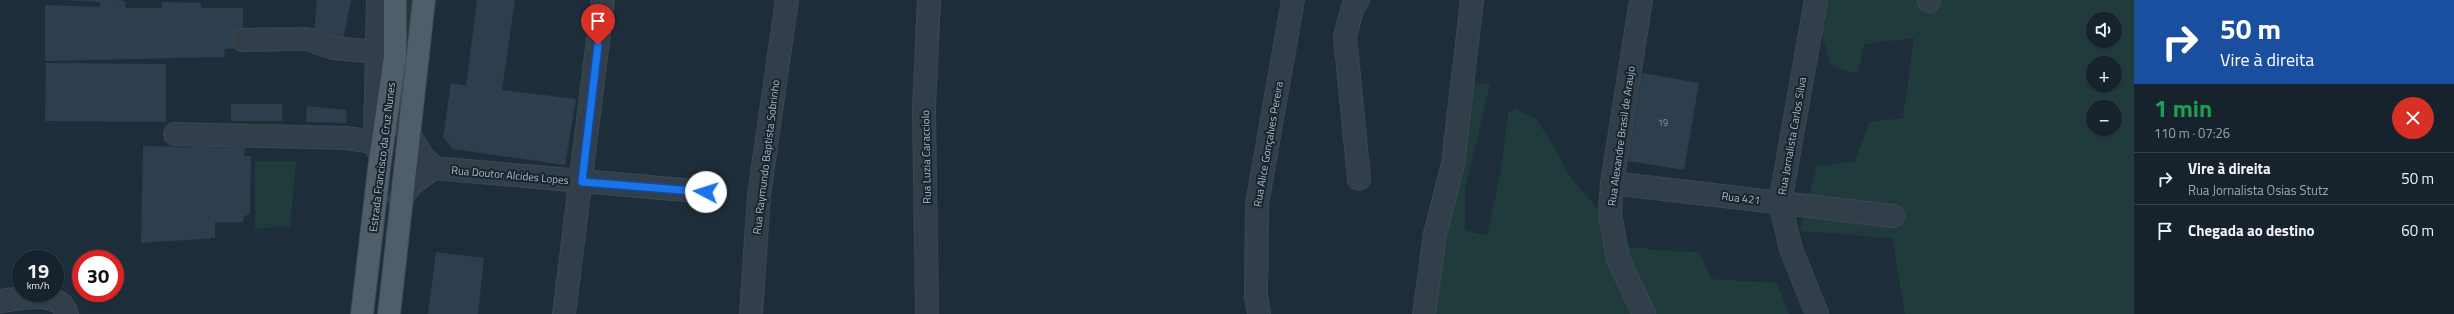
<!DOCTYPE html>
<html lang="pt">
<head>
<meta charset="utf-8">
<style>
	:root { --surface:#16222c; --page:#232f38; --text:#f1f3f6; --muted:#9ea4a9; --line:#353f48 }
	body { margin:0; font-family:"Titillium Web",sans-serif; background:var(--page); color:var(--text); height:100vh; display:flex; flex-direction:column; font-size:15px; white-space:nowrap }
	* { box-sizing:border-box; margin:0 }
	p { font-size:13px; color:var(--muted) }
	.icon { flex:none; width:22px; height:22px; fill:none; stroke:currentColor; stroke-width:2; stroke-linecap:round; stroke-linejoin:round }
	.map { position:relative; flex:1; overflow:hidden }
	.sheet { display:flex; flex-direction:column; background:var(--surface); width:320px }
	.sheet>* { flex:none }
	.hud { background:#1a4fa0; color:#fff; overflow:hidden }
	.buttons { position:absolute; left:2086px; top:12px; display:grid; gap:8px }
	.buttons a { display:grid; place-items:center; width:36px; height:36px; border-radius:50%; background:var(--surface); box-shadow:0 1px 3px #0004,0 0 0 1px var(--line); font-size:20px }
	.speed { position:absolute; left:12px; top:250px; display:flex; gap:8px; font-size:20px; font-weight:700; text-align:center }
	.speed>* { display:grid; place-content:center; width:52px; height:52px; border-radius:50%; background:var(--surface); box-shadow:0 1px 3px #0004,0 0 0 1px var(--line); line-height:1 }
	.speed small { font-size:10px; font-weight:400 }
	.speed .limit { border:6px solid #d22; background:#fff; color:#111 }
	.pin { position:absolute; display:grid; place-items:center; width:34px; height:34px; color:#fff; margin:-41px -17px; border-radius:50% 50% 50% 0; rotate:-45deg; box-shadow:0 0 4px #0007 }
	.pin .icon { rotate:45deg }
	.me { position:absolute; width:44px; margin:-22px; rotate:275deg; stroke-linejoin:round; filter:drop-shadow(0 0 3px #0008) }
	.turn { display:flex; align-items:center; gap:14px; height:84px; padding:0 20px; font-size:18px }
	.turn .icon { width:52px; height:52px; stroke-width:2.5 }
	.turn b { display:block; font-size:28px; line-height:34px }
	.round { display:grid; place-items:center; flex:none; width:42px; height:42px; border-radius:21px; background:var(--page) }
	.summary { display:flex; align-items:center; justify-content:space-between; height:68px; padding:0 20px }
	h1 { font-size:24px; font-weight:700; line-height:30px; color:#1e9e55 }
	ul { padding:0; list-style:none }
	li { display:flex; align-items:center; gap:12px; height:52px; padding:0 20px; border-top:1px solid var(--line) }
	li div { flex:1 }
	li b { display:block; font-size:15px }
	li em { font-style:normal }
	main { display:flex; flex:1; min-height:0 }
	.map>svg:first-child { display:block }
	.green { fill:#203b3b; fill-rule:evenodd }
	.building { fill:#2d3f4e }
	.lines { fill:none; stroke-linecap:round; stroke-linejoin:round }
	.minor-casing { stroke:#3b4853; stroke-width:24 }
	.major-casing { stroke:#3b4853; stroke-width:24 }
	.minor { stroke:#323f4a; stroke-width:22 }
	.major { stroke:#505e6a; stroke-width:22 }
	.route-casing { stroke:#114b97; stroke-width:10 }
	.route { stroke:#1a73e8; stroke-width:7 }
	.labels { text-anchor:middle; dominant-baseline:central; stroke-width:4; stroke-linejoin:round; paint-order:stroke }
	.number-label { font-size:9px; fill:#8b99a8 }
	.street-label { font-size:11px; fill:#acb9c7; stroke:#18242e }
</style>
</head>
<body>
<main>
<div class="map">
<svg width="2134" height="314" viewBox="0 0 2134 314">
	<rect width="100%" height="100%" fill="#1e2d3a"/>
	<path class="green" d="M404 0H415L407 65Z
		M1820 0H2134V314H1905L1892 238 1800 231 1817 166 1855 162 1869 122 1903 118 1914 38 1864 44 1858 74 1831 66 1817 20ZM2093 19H2115V41H2093ZM2093 63H2115V85H2093ZM2093 107H2115V129H2093Z
		M1450 79 1490 85 1465 190V230L1487 236 1500 175 1508 113 1515 108 1536 119 1551 142 1570 176 1603 216 1625 249 1641 247 1658 251 1699 252 1711 279 1777 283 1789 314H1414L1421 244 1439 196Z
		M255 161H296L290 227 255 228Z"/>
	<path class="building" d="M63 0H115L125 1 126 8H162V2L201 3V8H243V48L224 49 225 57 45 61V5L100 7V2Z
		M317 0H351L340 56 312 54Z
		M477 0H515L502 90 576 99 565 165 453 149 443 137 451 83 466 86Z
		M46 63 166 64V122L45 121Z
		M1642 73 1699 83 1684 170 1628 161Z
		M231 104H282V121H231Z
		M307 106 347 110 346 123 306 122Z
		M143 146 245 148 244 156H251L250 213 244 217 243 222H215V238L141 243Z
		M436 252 484 258 478 314H428Z"/>
	<g class="lines">
		<defs>
			<path id="minor" d="M1358 0 1353 7 1345 36 1359 179
				M1641 0 1612 183 1610 213 1618 259 1644 314
				M1816 0 1780 203 1791 249 1817 314
				M1929 0V1
				M243 40 307 39 333 48 378 52
				M175 134 346 138 375 142
				M377 149 375 142 378 0
				M434 168 706 192
				M1612 183 1893 216
				M400 199 413 183 434 168 422 156 408 132
				M0 301C20 299 59 288 67 314
				M564 314 603 0
				M751 314 759 195 787 0
				M927 314 924 109 929 0
				M1259 314 1256 296 1257 204 1293 0
				M1424 314 1435 234 1453 164 1472 0"/>
			<path id="major" d="M362 314 380 161 395 57V0
				M389 314 424 0"/>
		</defs>
		<use href="#minor" class="minor-casing"/>
		<use href="#major" class="major-casing"/>
		<use href="#minor" class="minor"/>
		<use href="#major" class="major"/>
	</g>
	<g class="lines">
		<defs>
			<path id="route" d="M598 45 582 182 706 192"/>
		</defs>
		<use href="#route" class="route-casing"/>
		<use href="#route" class="route"/>
	</g>
	<g class="labels">
		<g class="number-label">
			<text x="1663" y="122">19</text>
		</g>
		<g class="street-label">
			<text transform="translate(1621 136) rotate(-82)">Rua Alexandre Brasil de Araujo</text>
			<text transform="translate(1792 136) rotate(-80)">Rua Jornalista Carlos Silva</text>
			<text transform="translate(1268 144) rotate(-80)">Rua Alice Gonçalves Pereira</text>
			<text transform="translate(382 157) rotate(-83)">Estrada Francisco da Cruz Nunes</text>
			<text transform="translate(766 157) rotate(-83)">Rua Raymundo Baptista Sobrinho</text>
			<text transform="translate(926 157) rotate(-91)">Rua Luzia Caracciolo</text>
			<text transform="translate(510 175) rotate(5)">Rua Doutor Alcides Lopes</text>
			<text transform="translate(1741 198) rotate(7)">Rua 421</text>
		</g>
	</g>
</svg>
<div class="buttons">
<a><svg class="icon" aria-label="sound" viewBox="0 0 24 24"><path d="M4 9h4l5-4v14l-5-4H4zM17 9q2 3 0 6"/></svg></a>
<a>+</a>
<a>−</a>
</div>
<div class="speed"><div>19<small>km/h</small></div><div class="limit">30</div></div>
<div class="pin" style="left:598px;top:45px;background:#d93025"><svg class="icon" aria-label="arrive" viewBox="0 0 24 24"><path d="M6 21V4h12l-3 4 3 4H6"/></svg></div>
<svg class="me" style="left:706px;top:192px" viewBox="-20 -20 40 40"><circle r="19" fill="#fff"/><path d="M0-13L10 11 0 6-10 11z" fill="#1a73e8"/></svg>
</div>
<section class="sheet">
<div class="hud">
<div class="turn"><svg class="icon" aria-label="right" viewBox="0 0 24 24"><path d="M7 20v-9h11M14 6l5 5-5 5"/></svg><div><b>50 m</b>Vire à direita</div></div>
</div>
<div class="summary"><div><h1>1 min</h1><p>110 m · 07:26</p></div><a class="round" style="background:#d93025;color:#fff"><svg class="icon" aria-label="close" viewBox="0 0 24 24"><path d="M6 6l12 12M18 6L6 18"/></svg></a></div>
<ul>
<li><svg class="icon" aria-label="right" viewBox="0 0 24 24"><path d="M7 20v-9h11M14 6l5 5-5 5"/></svg><div><b>Vire à direita</b><p>Rua Jornalista Osias Stutz</p></div><em>50 m</em></li>
<li><svg class="icon" aria-label="arrive" viewBox="0 0 24 24"><path d="M6 21V4h12l-3 4 3 4H6"/></svg><div><b>Chegada ao destino</b></div><em>60 m</em></li>
</ul>
</section>
</main>
</body>
</html>
